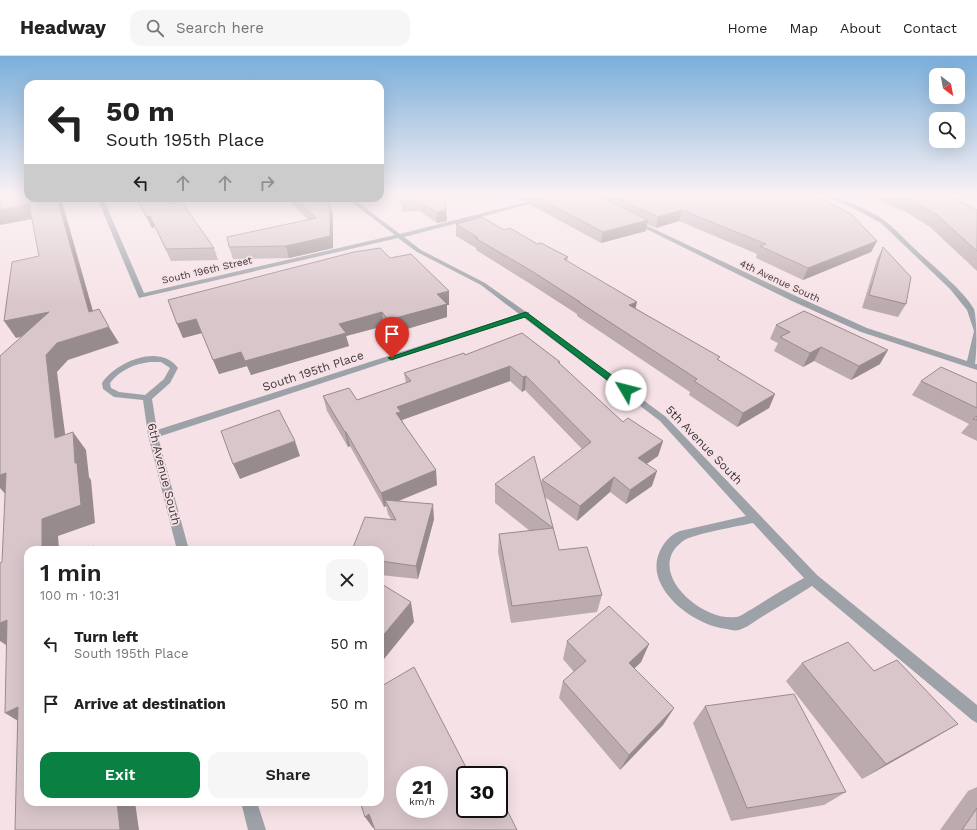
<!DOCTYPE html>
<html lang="en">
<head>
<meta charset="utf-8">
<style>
	:root { --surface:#fff; --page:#f6f6f6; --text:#222; --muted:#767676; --line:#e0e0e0; --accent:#0b8043 }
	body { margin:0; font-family:"Work Sans",sans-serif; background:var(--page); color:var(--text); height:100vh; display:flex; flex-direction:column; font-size:15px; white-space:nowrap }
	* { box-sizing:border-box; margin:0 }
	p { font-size:13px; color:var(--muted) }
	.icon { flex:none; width:22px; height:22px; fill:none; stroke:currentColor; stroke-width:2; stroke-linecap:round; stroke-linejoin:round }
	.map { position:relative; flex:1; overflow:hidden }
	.panel { position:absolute; left:24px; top:490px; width:360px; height:260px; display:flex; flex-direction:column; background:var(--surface); border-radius:12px; box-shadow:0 4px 16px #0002 }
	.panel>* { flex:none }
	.top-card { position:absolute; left:24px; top:24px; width:360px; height:122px; border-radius:12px; box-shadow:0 4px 16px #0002; background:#fff; color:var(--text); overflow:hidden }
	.needle { width:26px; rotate:148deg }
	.fabs { position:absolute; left:929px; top:12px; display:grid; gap:8px }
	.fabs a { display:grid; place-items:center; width:36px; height:36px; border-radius:8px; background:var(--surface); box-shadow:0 4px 16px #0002; font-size:20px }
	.speed { position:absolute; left:396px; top:710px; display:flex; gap:8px; font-size:20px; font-weight:700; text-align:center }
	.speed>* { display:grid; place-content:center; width:52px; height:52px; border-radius:50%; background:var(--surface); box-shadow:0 4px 16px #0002; line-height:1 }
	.speed small { font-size:10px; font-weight:400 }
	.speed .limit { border:2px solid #111; border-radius:6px; background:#fff; color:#111 }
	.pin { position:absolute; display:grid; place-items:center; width:34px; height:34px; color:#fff; margin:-41px -17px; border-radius:50% 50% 50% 0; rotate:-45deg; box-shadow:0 0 4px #0007 }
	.pin .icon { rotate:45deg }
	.me { position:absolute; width:44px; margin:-22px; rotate:307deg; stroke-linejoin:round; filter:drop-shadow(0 0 3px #0008) }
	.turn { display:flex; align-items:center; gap:14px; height:84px; padding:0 16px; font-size:18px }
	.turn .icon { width:52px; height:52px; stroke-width:2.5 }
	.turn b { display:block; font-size:28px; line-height:34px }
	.lanes { display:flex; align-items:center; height:38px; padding:0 16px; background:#0003; justify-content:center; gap:20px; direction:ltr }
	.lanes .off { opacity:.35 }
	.round { display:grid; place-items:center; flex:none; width:42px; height:42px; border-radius:12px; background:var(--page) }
	.overview { display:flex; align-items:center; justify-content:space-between; height:68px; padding:0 16px }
	h1 { font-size:24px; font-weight:600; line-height:30px }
	.primary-button { display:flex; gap:8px; margin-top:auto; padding:8px 16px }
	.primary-button a { flex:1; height:46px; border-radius:12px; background:var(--accent); color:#fff; font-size:16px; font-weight:600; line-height:46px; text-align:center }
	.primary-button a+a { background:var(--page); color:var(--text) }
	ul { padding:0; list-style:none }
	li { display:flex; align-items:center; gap:12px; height:60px; padding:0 16px }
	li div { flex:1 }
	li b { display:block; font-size:15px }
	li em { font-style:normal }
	header { display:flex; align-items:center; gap:24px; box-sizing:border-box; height:56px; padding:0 20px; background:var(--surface); border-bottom:1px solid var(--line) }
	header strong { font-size:19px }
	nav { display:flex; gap:22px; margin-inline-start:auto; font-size:14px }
	.search { width:280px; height:36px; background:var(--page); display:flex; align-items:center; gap:10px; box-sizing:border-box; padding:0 14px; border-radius:12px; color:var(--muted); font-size:15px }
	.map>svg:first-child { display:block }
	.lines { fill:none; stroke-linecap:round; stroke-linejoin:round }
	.street { fill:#9ca2a7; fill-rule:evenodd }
	.wall { fill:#bbaaae }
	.shaded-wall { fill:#988b8d }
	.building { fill:#d9c6ca; stroke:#988b8d; fill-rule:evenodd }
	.route { fill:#0b8043; stroke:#07532c }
	.labels { text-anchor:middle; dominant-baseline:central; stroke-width:3.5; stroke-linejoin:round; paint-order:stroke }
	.far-street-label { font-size:10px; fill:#3f3739; stroke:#f6e2e6 }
	.street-label { font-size:12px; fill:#3f3739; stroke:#f6e2e6 }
</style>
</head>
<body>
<header>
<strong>Headway</strong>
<div class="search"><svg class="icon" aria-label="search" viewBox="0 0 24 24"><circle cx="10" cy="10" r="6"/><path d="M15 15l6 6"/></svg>Search here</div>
<nav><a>Home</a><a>Map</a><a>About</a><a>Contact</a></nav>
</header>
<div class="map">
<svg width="977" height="774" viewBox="0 0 977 774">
	<rect width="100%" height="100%" fill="#f6e2e6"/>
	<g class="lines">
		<path class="street" d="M550 140H560L404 181 421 194 485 227 526 256H529V259L666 361 817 519 977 649V667L972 664 812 530C795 541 778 551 760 562 754 566 746 572 739 574 735 575 731 574 727 573 693 570 639 529 662 491 666 484 672 478 680 475L746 460 660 365 523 261 158 381 189 494H177L148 379 143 344 114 341 103 333 102 327C116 306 160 287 178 312L170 327 152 343 157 374 519 258 481 229 417 196 398 182 139 242 97 142H103L144 237 395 179 346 142H352L400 178ZM150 306H161L170 312 164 323 145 339 119 336 111 332 110 327C120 314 134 308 150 306ZM753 467 804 522C786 532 769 542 752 553 747 555 741 561 736 561 701 566 643 514 683 485 692 478 740 470 753 467Z
			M823 140C840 140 872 155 885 165 896 173 906 185 916 194 933 210 963 234 974 253 977 264 977 295 975 308H977V314L861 276 792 245 632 166 637 165 798 241 867 272 967 305 974 275 967 254 950 233 881 167 851 151Z
			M241 746H257L266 774H248Z"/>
	</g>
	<path class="wall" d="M390 140H445L447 165 437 167 419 155 402 156 401 147Z
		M514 140H817L877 185 871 196 803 224 756 202 757 198 679 165 656 172 647 168 646 175 601 187 531 149V143L524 145Z
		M869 140H950L977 154V215L930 171 906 156Z
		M135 142H165L168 148 214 192 218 204 171 205 155 171 152 172Z
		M286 142H323L333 160V192L289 202 233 203 229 191 308 164Z
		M456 168 504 174 568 201 567 205 635 252 719 305 775 338 769 352 737 371 689 339 690 336 577 260V258L529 227 476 194V192L456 180Z
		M883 191 906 248 898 261 862 252 877 203Z
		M390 202 449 249H447V261L390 278 384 270 346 280 349 290 251 319 247 310 219 318 202 277 183 282 177 268Z
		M776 269 880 308 851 324 814 305 803 311 774 295 778 287 770 283Z
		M465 299 560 308 623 366 663 385 658 400 646 408 652 430 626 448 610 436 577 465 545 441 559 494 602 539 597 556 511 567 498 496 499 478 530 475 495 447V428H541L542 424 582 393 525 334 522 336 510 325 402 364 437 429 399 445 434 463 418 523 380 519V494L391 463 388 458 386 450 384 451 350 390 348 391 327 355 323 340 357 344 406 327 404 317Z
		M921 325 977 327V385L961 377 969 368 912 339Z
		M567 585 649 588 641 606 634 613 674 652 663 669 620 714 559 642 563 625 574 616 563 603Z
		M802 607 958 668 862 723 786 625Z
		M705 650 846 736 824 749 731 765 693 667Z
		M977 731V774H940L968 735Z"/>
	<path class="shaded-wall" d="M524 140H532L531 143 524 145Z
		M57 142H61L98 273 89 256Z
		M29 148 37 162 0 169V154Z
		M330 148 333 160V192L289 202 286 190Z
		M446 154 447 165 437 167 436 156Z
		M682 154 679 165 656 172 658 161Z
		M150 160 155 171 152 172 147 161Z
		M648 164 646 175 601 187 603 176Z
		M877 185 871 196 803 224 808 212Z
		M449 235V249H447V261L390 278 388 264 437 238Z
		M637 246 634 259 629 249Z
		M49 256 59 272 16 282 4 265Z
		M382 256 384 270 346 280 349 290 251 319 245 305 339 268Z
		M196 263 202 277 183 282 177 268Z
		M109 271 119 287 68 304 57 316 68 400 55 382 46 299 57 287Z
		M821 291 814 305 803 311 810 297Z
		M888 294 880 308 851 324 859 310Z
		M241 296 247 310 219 318 213 304Z
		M510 310V325L402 364 403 370 396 357 397 351Z
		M526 320 525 334 522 336 523 321Z
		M775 338 769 352 737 371 743 357Z
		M73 376 86 394 89 421 91 424 95 467 58 480 59 494H42V463L75 407Z
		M345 376H346L350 390 348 391Z
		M295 385 300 400 240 423 233 408Z
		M663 385 658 400 634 417 638 402Z
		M436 414 437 429 388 449 385 444 386 450 384 451 381 437Z
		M657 415 652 430 626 448 630 434Z
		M6 417 7 440 0 432V419Z
		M614 421 610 436 577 465 580 450Z
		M433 448 434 463 418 523 416 510Z
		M94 490 97 494H94Z
		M411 546 414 566 380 608V583Z
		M7 564 27 580 6 589 0 585V567Z
		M649 588 641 606 621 625 629 607Z
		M18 651 28 671 5 657Z
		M674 652 663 669 620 714 629 699Z
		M958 668 931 684 862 723 886 708Z
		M117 746H135L139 774H120Z
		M369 758 377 770 373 772 365 761Z"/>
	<path class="building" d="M0 140H28V142H57L89 256 99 253 109 271 57 287 46 299 55 382 73 376 75 407H77L81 449 42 463V494H28V746H117L120 774H15L18 651 5 657 7 564 0 567V507L2 506 6 417 0 419V300L49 256 4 265 12 206 39 200 29 148 0 154Z
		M401 140H445L446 154 436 156 418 145H400Z
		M534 140H598L648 164 603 176Z
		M612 140H817L851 158 877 185 808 212 760 190 766 188 682 154 658 161Z
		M900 140H950L977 154V195L937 159 912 145Z
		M136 142H165L168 148 181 145 214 192 166 193 150 160 147 161Z
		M294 142H323L330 148V180L286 190 229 191 227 181 316 162Z
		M482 161 504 174 510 172 537 188 541 187 568 201 564 203 637 246 629 249 720 301 717 303 775 338 743 357 694 325 697 323 579 246H580L530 214 475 182H478L456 168Z
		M883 191 911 221 906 248 869 239Z
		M380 192 390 202 411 198 449 235 437 238 447 248 388 264 382 256 339 268 346 277 245 305 241 296 213 304 196 263 177 268 168 244 354 196Z
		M804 255 888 294 859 310 821 291 810 297 780 281 790 276 776 269Z
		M522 277 560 306H558L623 366 628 362 663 385 638 402 657 415 630 434 614 421 580 450 542 424 591 386 526 320 523 321 510 310 397 351 401 356 396 357 436 414 381 437 346 376H345L323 340 349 332 357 344 411 325 404 317 464 297 465 299Z
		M941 311 977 327V352L921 325Z
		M279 354 295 385 233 408 221 375Z
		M977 360V364L973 363Z
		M534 400 559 494 587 491 602 539 512 550 499 478 553 472 495 428Z
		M385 444 433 448 416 510 380 505V494H352L365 461 396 464Z
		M94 490V494H83Z
		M380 527 411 546 380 583Z
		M609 550 649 588 629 607 674 652 629 699 563 625 586 605 567 585Z
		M848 586 874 615 897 604 958 668 886 708 802 607Z
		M414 611 470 719H465V753H499V738L517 774H375L369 758 365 761 360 746H380V631ZM405 719H439V753H405Z
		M794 638 846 736 747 752 705 650Z
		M977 752V774H962Z"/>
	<linearGradient id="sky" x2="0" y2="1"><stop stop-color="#7aaeda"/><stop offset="0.56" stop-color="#fbf2f4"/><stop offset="1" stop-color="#fbf2f4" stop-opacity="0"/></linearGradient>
	<rect width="977" height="248" fill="url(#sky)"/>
	<path class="route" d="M526 256 629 332V336H623L525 261 394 303 392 304 388 302Z"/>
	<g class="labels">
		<g class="far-street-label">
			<text transform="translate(207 214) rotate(-13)">South 196th Street</text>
			<text transform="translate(780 225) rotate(25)">4th Avenue South</text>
		</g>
		<g class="street-label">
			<text transform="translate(313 315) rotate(-18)">South 195th Place</text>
			<text transform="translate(704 389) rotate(46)">5th Avenue South</text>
			<text transform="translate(164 418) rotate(76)">6th Avenue South</text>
		</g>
	</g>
</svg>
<div class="fabs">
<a><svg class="needle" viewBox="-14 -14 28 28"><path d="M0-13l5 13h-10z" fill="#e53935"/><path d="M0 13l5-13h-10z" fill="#767676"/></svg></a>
<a><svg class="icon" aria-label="search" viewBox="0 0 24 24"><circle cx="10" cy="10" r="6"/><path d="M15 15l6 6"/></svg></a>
</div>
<div class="speed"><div>21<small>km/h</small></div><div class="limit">30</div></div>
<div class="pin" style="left:392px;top:302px;background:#d93025"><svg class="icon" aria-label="arrive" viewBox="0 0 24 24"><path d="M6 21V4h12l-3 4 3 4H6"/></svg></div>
<svg class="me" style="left:626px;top:334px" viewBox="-20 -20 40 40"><circle r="19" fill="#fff"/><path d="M0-13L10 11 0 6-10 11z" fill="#0b8043"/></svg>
<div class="top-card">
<div class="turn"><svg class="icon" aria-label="left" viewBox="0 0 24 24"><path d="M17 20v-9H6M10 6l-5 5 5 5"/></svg><div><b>50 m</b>South 195th Place</div></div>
<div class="lanes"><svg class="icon" aria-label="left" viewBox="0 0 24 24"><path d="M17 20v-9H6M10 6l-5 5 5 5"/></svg><svg class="icon off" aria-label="ahead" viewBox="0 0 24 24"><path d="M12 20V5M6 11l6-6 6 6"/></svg><svg class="icon off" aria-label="ahead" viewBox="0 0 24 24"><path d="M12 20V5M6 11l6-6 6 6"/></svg><svg class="icon off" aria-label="right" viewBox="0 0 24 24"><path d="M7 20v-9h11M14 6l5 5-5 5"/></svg></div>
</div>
<section class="panel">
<div class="overview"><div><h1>1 min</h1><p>100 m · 10:31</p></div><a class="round"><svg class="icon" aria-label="close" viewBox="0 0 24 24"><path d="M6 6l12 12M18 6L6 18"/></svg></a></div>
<ul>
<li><svg class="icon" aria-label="left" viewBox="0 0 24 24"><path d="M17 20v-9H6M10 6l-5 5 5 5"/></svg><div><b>Turn left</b><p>South 195th Place</p></div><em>50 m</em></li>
<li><svg class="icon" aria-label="arrive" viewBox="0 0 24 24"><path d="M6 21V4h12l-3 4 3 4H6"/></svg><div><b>Arrive at destination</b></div><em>50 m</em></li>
</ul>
<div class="primary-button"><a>Exit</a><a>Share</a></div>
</section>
</div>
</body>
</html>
